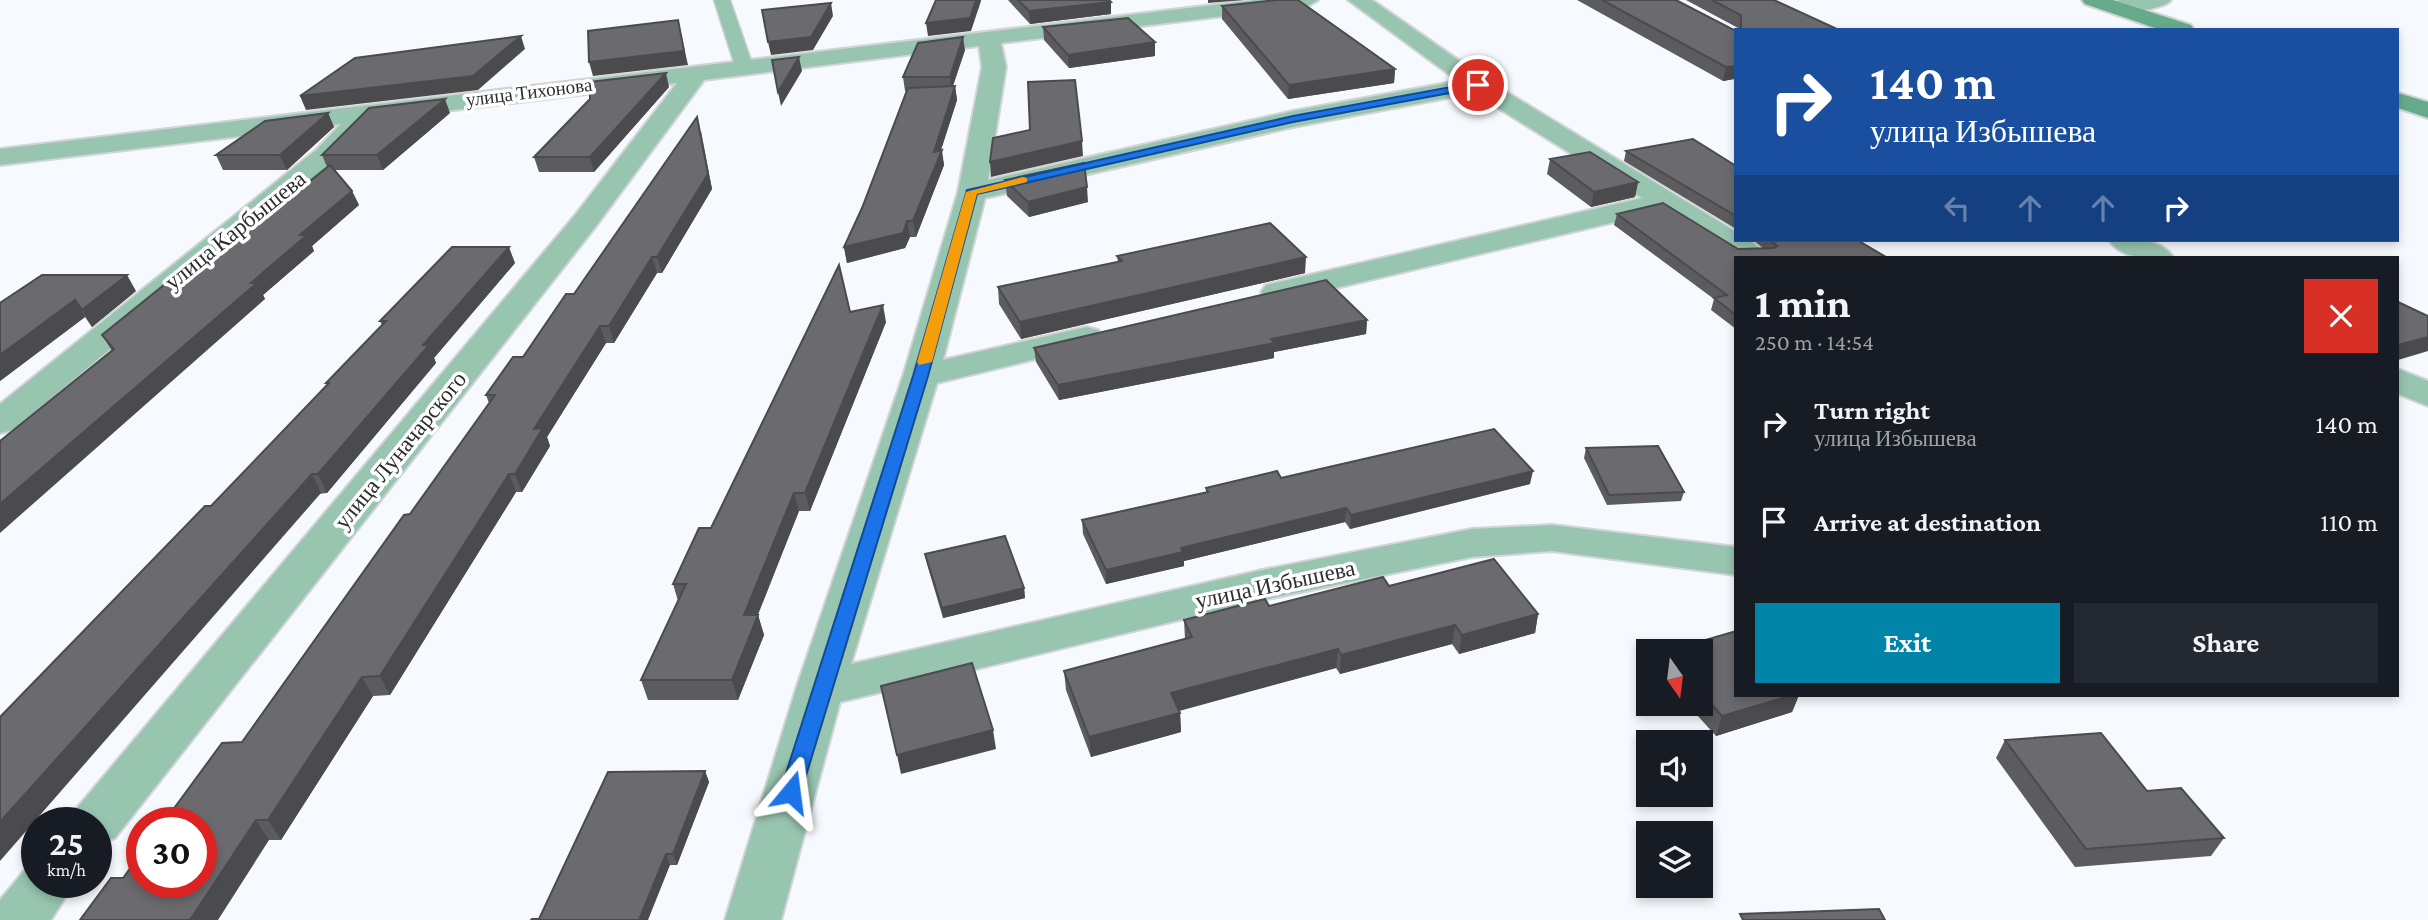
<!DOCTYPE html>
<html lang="en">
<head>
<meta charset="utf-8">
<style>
	:root { --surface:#171b24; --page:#242831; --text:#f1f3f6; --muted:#9ea1a6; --accent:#0084a7 }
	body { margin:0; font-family:"Crimson Pro",serif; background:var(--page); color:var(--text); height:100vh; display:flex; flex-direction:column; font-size:26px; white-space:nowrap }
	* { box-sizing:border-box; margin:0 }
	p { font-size:23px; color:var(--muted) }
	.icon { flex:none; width:38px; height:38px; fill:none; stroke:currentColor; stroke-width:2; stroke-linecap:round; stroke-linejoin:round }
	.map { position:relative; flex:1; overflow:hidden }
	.drawer { position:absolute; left:1734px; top:256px; width:665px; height:441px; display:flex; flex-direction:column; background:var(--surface); border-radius:0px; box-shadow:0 4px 10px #0003 }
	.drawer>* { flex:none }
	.top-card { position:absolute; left:1734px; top:28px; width:665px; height:214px; border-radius:0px; box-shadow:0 4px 10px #0003; background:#1a4fa0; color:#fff; overflow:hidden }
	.needle { width:46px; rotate:166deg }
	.fabs { position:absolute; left:1636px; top:639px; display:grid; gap:14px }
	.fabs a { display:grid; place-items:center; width:77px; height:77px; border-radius:0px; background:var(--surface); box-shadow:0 4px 10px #0003; font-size:35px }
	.speed { position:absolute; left:21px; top:807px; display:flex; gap:14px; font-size:35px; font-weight:700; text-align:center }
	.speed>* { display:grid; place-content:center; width:91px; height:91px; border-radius:50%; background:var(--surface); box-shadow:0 4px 10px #0003; line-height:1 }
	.speed small { font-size:18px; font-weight:400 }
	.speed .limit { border:10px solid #d22; background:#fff; color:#111 }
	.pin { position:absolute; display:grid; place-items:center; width:60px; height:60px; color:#fff; margin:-30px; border:4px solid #fff; border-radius:50%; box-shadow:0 2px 7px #0007 }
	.me { position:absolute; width:77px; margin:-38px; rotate:16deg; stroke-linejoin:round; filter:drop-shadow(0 0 5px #0008) }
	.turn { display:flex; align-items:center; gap:24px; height:147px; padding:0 21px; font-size:32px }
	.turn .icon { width:91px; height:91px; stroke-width:2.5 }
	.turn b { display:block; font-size:49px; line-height:60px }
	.lanes { display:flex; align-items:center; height:66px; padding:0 21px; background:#0003; justify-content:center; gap:35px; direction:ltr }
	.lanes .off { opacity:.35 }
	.round { display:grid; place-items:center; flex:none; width:74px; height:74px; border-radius:0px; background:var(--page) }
	.headline { display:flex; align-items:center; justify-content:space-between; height:119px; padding:0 21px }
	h1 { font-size:42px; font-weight:700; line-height:52px }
	.cta { display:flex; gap:14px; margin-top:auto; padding:14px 21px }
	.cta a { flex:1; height:80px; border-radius:0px; background:var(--accent); color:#fff; font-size:28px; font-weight:700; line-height:80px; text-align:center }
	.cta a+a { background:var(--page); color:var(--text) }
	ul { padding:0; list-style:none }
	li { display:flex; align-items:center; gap:21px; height:98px; padding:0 21px }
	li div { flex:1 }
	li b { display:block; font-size:26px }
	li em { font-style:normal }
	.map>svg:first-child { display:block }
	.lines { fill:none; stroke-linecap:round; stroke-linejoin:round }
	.lane-casing { stroke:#d2d4d8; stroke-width:3 }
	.street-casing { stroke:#d2d4d8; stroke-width:4 }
	.secondary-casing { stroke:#d2d4d8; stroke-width:4 }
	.lane { fill:#98c5af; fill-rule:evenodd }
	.street { fill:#98c5af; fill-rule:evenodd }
	.secondary { fill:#65ab8a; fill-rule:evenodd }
	.wall { fill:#5c5c5f }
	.shaded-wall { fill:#4b4b4e }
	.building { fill:#6b6b6f; stroke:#4b4b4e; stroke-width:2 }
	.route { fill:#1a73e8; stroke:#114b97; stroke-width:2 }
	.slow { fill:#f59e0b }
	.labels { text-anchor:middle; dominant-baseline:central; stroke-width:7; stroke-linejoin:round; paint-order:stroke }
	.far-street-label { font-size:19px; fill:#2c2d2e; stroke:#fff }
	.street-label { font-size:23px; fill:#2c2d2e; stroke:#fff }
</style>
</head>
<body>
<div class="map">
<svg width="2428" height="920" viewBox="0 0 2428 920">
	<rect width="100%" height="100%" fill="#f6f9fd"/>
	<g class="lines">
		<defs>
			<path id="lane" d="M714 0H730L753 66 750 70H738L735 66Z"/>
			<path id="street" d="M1255 0H1318L1308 6 1001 43 1006 67 988 180 1293 111 1458 81 1348 0H1372L1487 80 1736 232V240H1749L1771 257 1736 258 1661 211 1277 302 1266 299 1261 292 1266 285 1642 198 1474 93 1293 127 985 198 943 360 1086 327 1098 330 1103 337 1098 344 937 383 851 664 1262 570 1472 529 1552 525 1736 547V575L1552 551 1472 557 1262 600 840 702 781 920H725L796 689 903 376 958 192 982 67 979 46 704 80 596 226 115 838 96 844V822H70L77 808 576 214 677 83 371 120 334 162 13 430 0 433V404L316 150 341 124 0 165V149Z
				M2120 0H2171C2164 10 2112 17 2104 7L2108 3Z
				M2109 240C2131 239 2159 237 2173 257 2151 258 2123 261 2109 240Z
				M2398 369 2428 381V406L2398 394Z
				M37 863V882H75L51 920H0V900L29 865Z"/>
			<path id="secondary" d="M2082 0H2113L2191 25 2194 30H2161L2085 4Z
				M2398 93 2428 102V118L2398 108Z"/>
		</defs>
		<use href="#lane" class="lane-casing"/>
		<use href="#street" class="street-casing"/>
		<use href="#secondary" class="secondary-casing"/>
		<use href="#lane" class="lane"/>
		<use href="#street" class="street"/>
		<use href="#secondary" class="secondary"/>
	</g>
	<path class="wall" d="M1008 0H1109L1111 14 1030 24Z
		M1577 0H1676L1736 31V80L1734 79 1723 81Z
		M1686 0H1774L1839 30H1738V28Z
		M1222 6 1395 69 1394 83 1288 99 1222 19Z
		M1043 27 1155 42V56L1069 68 1044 40Z
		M965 50 953 86H955L957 100 941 150 944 165 916 237H910L905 248 847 263 844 247 862 208 906 91H905L903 77Z
		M669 87 594 172H539L534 157Z
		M328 113 334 127 287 170H223L216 155Z
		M450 113 383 170H335L352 191 359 205 312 246 314 251 263 295 265 299 112 351 102 335 191 276 327 167 322 155Z
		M701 131 712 189 662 273H657L614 343H606L547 437 550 446 522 492H516L390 695 373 696 281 840H269L123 878 242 742 410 514 489 403 486 395 523 357 574 294Z
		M1626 151 1736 166V229L1624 161Z
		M1550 159 1638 182 1635 197 1591 207 1547 174Z
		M1005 180 1088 202 1029 217 1007 196Z
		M1617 214 1738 249H1764L1753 240H1857L1736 257V329L1711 310 1714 299 1614 225Z
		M1117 256 1305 273 1021 339 999 304 998 287 1118 262Z
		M515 263 434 358 436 363 327 493 211 506 327 386 326 383 382 325 380 321Z
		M136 291 92 327 85 317 0 381V303Z
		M850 312 886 322 810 511H799L757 615H758L764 635 738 700H648L641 680 678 601 673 584 711 528Z
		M1367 320 1366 334 1274 352V358L1059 400 1036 362 1034 348Z
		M1586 448 1684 492 1681 501 1607 505 1584 458Z
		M1281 478 1530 484 1350 529 1345 522 1184 561V566L1106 584 1083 534 1082 520 1206 492V488Z
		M925 554 1024 588 1025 598 943 618 927 564Z
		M1389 586 1538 614 1535 633 1459 654 1452 644 1340 674 1336 668 1179 710 1180 713 1181 732 1091 757 1066 690 1064 671 1185 639 1184 620Z
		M1701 651 1736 695H1799L1792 712 1716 736 1687 704H1701Z
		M2005 740 2147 791 2224 838 2211 856 2075 867 1996 758Z
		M705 771 709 782 677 865H670L539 919Z"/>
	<path class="shaded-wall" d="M976 0H981V1L971 31 928 36 926 23Z
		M1208 0H1244L1208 3Z
		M1111 2V14L1030 24 1029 11Z
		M831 3 833 16 813 50 771 55 768 42Z
		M678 20 688 65 593 76 589 62Z
		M521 36 525 49 478 90 306 110 300 96Z
		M963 37 965 50 951 91 950 77Z
		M1155 42V56L1069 68 1068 55Z
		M799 57 802 71 781 106 778 92Z
		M1736 66 1734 79 1723 81 1726 67Z
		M1395 69 1394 83 1288 99 1289 85Z
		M666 73 669 87 594 172 590 157Z
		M955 86 957 100 939 156 942 150 944 165 916 237 913 221 934 152Z
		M445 99 450 113 383 170 377 155Z
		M328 113 334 127 287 170 280 155Z
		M697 117 712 189 662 273 657 257Z
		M1082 141 1083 156 991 177 990 162Z
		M1638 182 1635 197 1591 207 1594 192Z
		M1087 187 1088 202 1029 217 1028 202Z
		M352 191 359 205 312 246 314 251 263 295 265 299 0 533V504L300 235Z
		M907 221 910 237 905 248 847 263 844 247Z
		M509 247 515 263 434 358 436 363 327 493 318 474 423 345Z
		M652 257 657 273 614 343 609 326Z
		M1306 257 1305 273 1021 339 1020 322Z
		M127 275 136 291 92 327 82 310Z
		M75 300 85 317 0 381V355Z
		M883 305 886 322 810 511 805 493Z
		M1367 320 1366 334 1274 352V358L1059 400 1058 385 1271 339Z
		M600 326 606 343 547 437 550 446 522 492 515 474 534 429Z
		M2428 337V351L2398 360V345Z
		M1533 471 1530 484 1350 529 1351 515Z
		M312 474 321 493 0 861V822Z
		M509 474 516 492 390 695 380 676Z
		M794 493 799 511 750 635 744 615Z
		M1346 508 1345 522 1184 561V566L1106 584V570L1181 548Z
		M1024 588 1025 598 943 618 942 608Z
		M1538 614 1535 633 1459 654 1462 635Z
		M758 615 764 635 738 700 732 680Z
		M1455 625 1452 644 1340 674 1341 655Z
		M1338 649 1336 668 1172 713 1171 693Z
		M362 677 373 696 281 840 268 820Z
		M1793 695H1799L1792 712 1716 736 1722 716Z
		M1180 713 1181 732 1091 757 1089 737Z
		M993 730 996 749 901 774 897 755Z
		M705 771 709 782 677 865 673 854Z
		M256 820 269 840 218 920H190Z
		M666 854 670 865 648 920H639Z"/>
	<path class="building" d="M936 0H976L970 18 926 23Z
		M1018 0H1109L1111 2 1029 11Z
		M1277 0H1298L1395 69 1289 85 1222 6Z
		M1602 0H1676L1736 31V66L1726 67Z
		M1712 0H1774L1839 30H1741V15Z
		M831 3 811 37 768 42 762 10Z
		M1128 18 1155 42 1068 55 1043 27Z
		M678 20 684 51 589 62 588 31Z
		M521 36 473 76 300 96 355 58Z
		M963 37 950 77H903L918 43Z
		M799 57 778 92 772 60Z
		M666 73 590 157H534L590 99V82Z
		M1075 80 1082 141 990 162 993 138 1030 130 1028 82Z
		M955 86 934 152 942 150 913 221H907L903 233 844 247 862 208 908 88Z
		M445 99 377 155H322L369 108Z
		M328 113 280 155H216L265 121Z
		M697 117 708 174 657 257H652L609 326H600L534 429 543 428 515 474H509L380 676 362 677 268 820H256L190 920H80L111 878H123L142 852V882H201V822H164L222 743 242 742 404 515 410 514 495 395H486L513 357H523L566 294H574Z
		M1693 139 1736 166V216L1626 151Z
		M1590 152 1638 182 1594 192 1550 159Z
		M1084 163 1087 187 1028 202 1005 180Z
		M330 165 352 191 300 235H307L251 283H257L0 504V441L114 349 102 335 175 276H191Z
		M1663 203 1738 249 1774 248 1777 246 1770 240H1857L1886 257H1736V315L1714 298 1727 295 1617 214Z
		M1270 223 1306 257 1020 322 998 287 1122 261 1117 256Z
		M452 247H509L423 345H429L318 474H312L0 822V717L205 506H211L329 383H326L386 321H380Z
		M839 265 850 312 883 305 805 493H794L744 615H758L732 680H641L686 584H673L699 528H711Z
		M42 275H127L82 310 75 300 0 355V303Z
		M1326 280 1367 320 1271 339 1275 343 1058 385 1034 348Z
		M2398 302 2428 316V337L2398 345Z
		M1494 429 1533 471 1351 515 1346 508 1181 548 1183 552 1106 570 1082 520 1208 492 1206 488 1277 471 1281 478Z
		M1658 446 1684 492 1609 495 1586 448Z
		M1005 536 1024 588 942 608 925 554Z
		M1494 559 1538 614 1462 635 1455 625 1341 655 1338 649 1171 693 1180 713 1089 737 1064 671 1192 637 1184 620 1265 599 1269 606 1383 577 1389 586Z
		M1736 631V695H1793L1722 716 1701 692V651H1668Z
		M972 663 993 730 897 755 881 686Z
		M2101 733 2147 791 2181 788 2224 838 2086 849 2005 740Z
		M705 771 673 854H666L639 920H531L532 919H539L608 772Z
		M1879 909 1885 920H1743L1740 914Z"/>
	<path class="route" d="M1478 82 1482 87 1293 122 977 194 928 376 801 792 798 798 791 800 783 798 780 792 913 376 967 190 1293 116Z"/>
	<path class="slow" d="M1023 177 1027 178V182L977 194 932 362 919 365 917 362 966 192Z"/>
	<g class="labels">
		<g class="far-street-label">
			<text transform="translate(529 92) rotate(-7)">улица Тихонова</text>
		</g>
		<g class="street-label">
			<text transform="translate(235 230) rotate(-39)">улица Карбышева</text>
			<text transform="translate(400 450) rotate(-51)">улица Луначарского</text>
			<text transform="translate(1275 584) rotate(-12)">улица Избышева</text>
		</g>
	</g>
</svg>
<div class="fabs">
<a><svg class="needle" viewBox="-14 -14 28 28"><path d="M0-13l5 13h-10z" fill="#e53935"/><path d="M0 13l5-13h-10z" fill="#9ea1a6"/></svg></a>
<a><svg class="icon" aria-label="sound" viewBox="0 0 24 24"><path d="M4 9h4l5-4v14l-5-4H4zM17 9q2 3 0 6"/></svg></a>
<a><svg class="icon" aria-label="layers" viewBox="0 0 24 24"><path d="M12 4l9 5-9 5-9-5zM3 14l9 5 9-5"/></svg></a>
</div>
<div class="speed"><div>25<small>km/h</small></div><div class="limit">30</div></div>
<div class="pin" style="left:1478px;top:85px;background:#d93025"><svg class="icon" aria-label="arrive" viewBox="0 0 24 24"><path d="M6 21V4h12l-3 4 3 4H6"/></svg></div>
<svg class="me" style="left:791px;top:792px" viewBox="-20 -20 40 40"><path d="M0-17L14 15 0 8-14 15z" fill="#1a73e8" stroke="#fff" stroke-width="4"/></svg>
<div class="top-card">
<div class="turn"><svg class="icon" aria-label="right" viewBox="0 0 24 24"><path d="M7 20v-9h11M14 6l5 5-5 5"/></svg><div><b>140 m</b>улица Избышева</div></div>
<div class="lanes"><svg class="icon off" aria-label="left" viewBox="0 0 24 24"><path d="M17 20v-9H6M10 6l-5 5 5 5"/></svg><svg class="icon off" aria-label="ahead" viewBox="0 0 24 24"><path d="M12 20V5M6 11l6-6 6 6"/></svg><svg class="icon off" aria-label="ahead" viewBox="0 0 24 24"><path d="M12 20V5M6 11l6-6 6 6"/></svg><svg class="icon" aria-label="right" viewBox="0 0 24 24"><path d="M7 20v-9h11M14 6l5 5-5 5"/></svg></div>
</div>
<section class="drawer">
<div class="headline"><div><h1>1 min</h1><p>250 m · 14:54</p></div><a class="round" style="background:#d93025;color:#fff"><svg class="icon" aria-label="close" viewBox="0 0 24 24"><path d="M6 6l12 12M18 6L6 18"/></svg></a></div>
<ul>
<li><svg class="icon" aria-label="right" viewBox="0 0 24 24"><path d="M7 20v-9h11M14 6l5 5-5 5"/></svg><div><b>Turn right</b><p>улица Избышева</p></div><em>140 m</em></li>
<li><svg class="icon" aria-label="arrive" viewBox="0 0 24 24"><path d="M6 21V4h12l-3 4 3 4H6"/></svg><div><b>Arrive at destination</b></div><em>110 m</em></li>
</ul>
<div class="cta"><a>Exit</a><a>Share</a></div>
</section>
</div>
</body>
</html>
